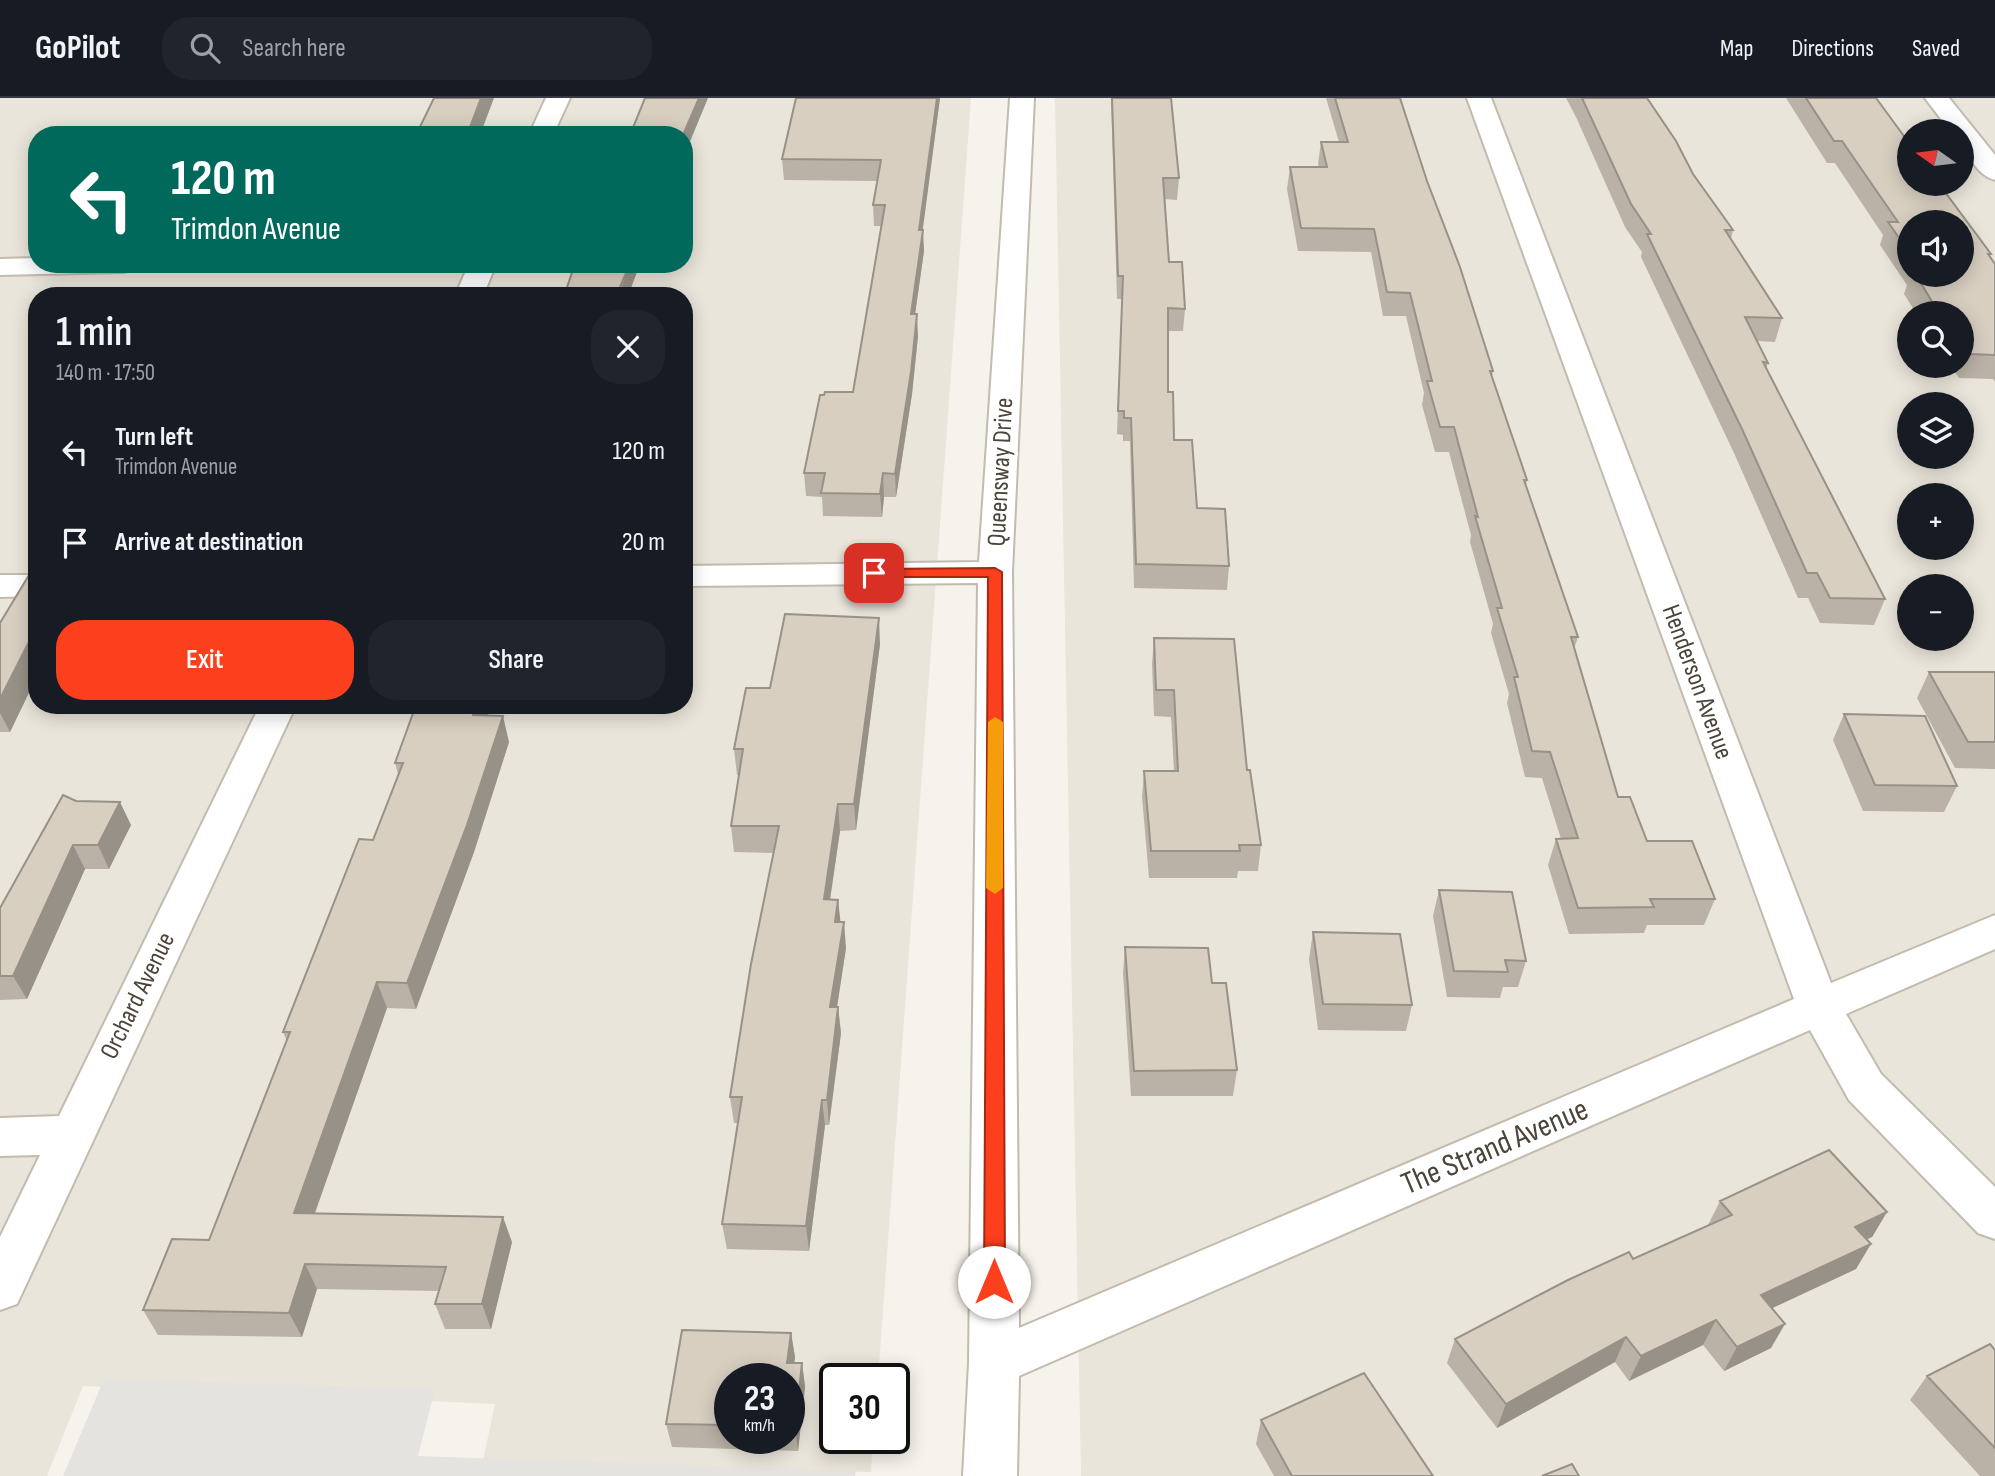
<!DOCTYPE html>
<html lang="en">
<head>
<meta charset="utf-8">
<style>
	:root { --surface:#171b24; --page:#20242c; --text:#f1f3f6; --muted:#9ea1a6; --line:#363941; --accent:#fc3f1d }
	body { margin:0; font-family:"Sofia Sans Condensed",sans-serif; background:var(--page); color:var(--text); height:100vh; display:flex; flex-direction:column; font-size:26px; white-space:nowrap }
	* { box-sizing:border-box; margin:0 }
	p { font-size:23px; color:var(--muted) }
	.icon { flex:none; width:38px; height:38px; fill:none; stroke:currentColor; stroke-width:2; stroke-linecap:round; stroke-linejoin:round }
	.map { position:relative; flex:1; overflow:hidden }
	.drawer { position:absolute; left:28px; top:189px; width:665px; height:427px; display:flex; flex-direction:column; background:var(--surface); border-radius:28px; box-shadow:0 4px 18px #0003 }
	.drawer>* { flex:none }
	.top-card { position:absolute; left:28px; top:28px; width:665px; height:147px; border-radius:28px; box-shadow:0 4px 18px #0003; background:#00695c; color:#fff; overflow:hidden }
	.needle { width:46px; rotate:284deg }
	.fabs { position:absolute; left:1897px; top:21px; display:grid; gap:14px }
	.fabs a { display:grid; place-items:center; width:77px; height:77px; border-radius:50%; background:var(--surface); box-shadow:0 4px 18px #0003; font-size:35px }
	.speed { position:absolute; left:714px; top:1265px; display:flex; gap:14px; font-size:35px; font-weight:700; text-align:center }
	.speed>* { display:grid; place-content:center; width:91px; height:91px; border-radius:50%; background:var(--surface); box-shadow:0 4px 18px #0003; line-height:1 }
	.speed small { font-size:18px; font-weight:400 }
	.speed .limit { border:4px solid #111; border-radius:10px; background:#fff; color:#111 }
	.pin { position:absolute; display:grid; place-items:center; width:60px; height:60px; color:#fff; margin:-30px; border-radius:14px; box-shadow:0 4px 10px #0006 }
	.me { position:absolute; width:77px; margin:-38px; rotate:0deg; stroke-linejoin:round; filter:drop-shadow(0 0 5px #0008) }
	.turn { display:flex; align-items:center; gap:24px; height:147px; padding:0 28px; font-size:32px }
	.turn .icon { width:91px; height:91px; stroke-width:2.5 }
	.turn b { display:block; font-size:49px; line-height:60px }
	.round { display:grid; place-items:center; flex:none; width:74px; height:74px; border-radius:28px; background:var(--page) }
	.overview { display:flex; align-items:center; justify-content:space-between; height:119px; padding:0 28px }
	h1 { font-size:42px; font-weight:600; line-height:52px }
	.primary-button { display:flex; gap:14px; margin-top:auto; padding:14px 28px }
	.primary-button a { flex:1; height:80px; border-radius:28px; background:var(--accent); color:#fff; font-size:28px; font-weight:600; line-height:80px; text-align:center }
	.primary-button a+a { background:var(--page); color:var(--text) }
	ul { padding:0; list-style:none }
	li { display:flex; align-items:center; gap:21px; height:91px; padding:0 28px }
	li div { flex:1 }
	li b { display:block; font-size:26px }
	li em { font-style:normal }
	header { display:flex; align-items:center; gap:42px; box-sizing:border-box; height:98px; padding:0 35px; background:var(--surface); border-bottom:2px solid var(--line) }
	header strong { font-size:33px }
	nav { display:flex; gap:38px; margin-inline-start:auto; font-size:24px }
	.search { width:490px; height:63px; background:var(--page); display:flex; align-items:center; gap:18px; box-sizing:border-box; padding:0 24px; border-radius:28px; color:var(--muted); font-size:26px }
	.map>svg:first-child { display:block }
	.residential { fill:#eae5da; fill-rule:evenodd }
	.parking { fill:#e5e3e0 }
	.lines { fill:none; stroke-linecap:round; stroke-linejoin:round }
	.street-casing { stroke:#c2bbae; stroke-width:4 }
	.street { fill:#fff; fill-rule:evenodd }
	.wall { fill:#bab2a6; fill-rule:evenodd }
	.shaded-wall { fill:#979187 }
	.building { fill:#d8cfc1; stroke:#979187; stroke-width:2 }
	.route { fill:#fc3f1d; stroke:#a42913; stroke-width:2 }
	.slow { fill:#f59e0b }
	.labels { text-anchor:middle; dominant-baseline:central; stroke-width:7; stroke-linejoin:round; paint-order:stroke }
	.street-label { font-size:26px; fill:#4b4439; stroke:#fff }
	.near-street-label { font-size:32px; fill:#4b4439; stroke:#fff }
</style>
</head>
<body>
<header>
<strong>GoPilot</strong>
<div class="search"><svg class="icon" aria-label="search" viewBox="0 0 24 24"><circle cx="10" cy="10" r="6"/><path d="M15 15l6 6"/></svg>Search here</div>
<nav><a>Map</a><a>Directions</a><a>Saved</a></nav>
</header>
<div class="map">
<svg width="1995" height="1378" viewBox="0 0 1995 1378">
	<rect width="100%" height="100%" fill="#f6f3ec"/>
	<path class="residential" d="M0 0H971L878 1281H835V1340L873 1341 871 1374 483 1362 495 1306 83 1288 47 1378H0ZM37 37H684V166H37ZM37 198H684V607H37ZM730 1281H789V1340H730Z
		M1055 0H1995V1378H1081ZM1909 33H1962V86H1909ZM1909 124H1962V177H1909ZM1909 215H1962V268H1909ZM1909 306H1962V359H1909ZM1909 397H1962V450H1909ZM1909 488H1962V541H1909Z"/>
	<path class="parking" d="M104 1281 435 1291 418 1358 856 1373 855 1378H63Z"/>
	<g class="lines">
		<defs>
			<path id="street" d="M546 0H570L553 37H529Z
				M1010 0H1034L1012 474 1019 1230 1794 901 1467 0H1491L1831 885 1995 817V851L1846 916 1881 976 1995 1089V1141L1978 1135 1849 1002 1810 932 1019 1278 1017 1378H963L969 1265 978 485 684 488V468L979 464Z
				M1925 0H1949L1995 57V82C1976 77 1962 51 1962 33H1950Z
				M37 160V166H136L133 172 123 174 0 177V161Z
				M469 166H496L483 198H455Z
				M0 477H37V498L0 499Z
				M260 607H296L17 1206 0 1212V1139L40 1057 0 1058V1020L59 1018Z"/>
		</defs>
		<use href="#street" class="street-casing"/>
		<use href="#street" class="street"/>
	</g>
	<path class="wall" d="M796 0H940L922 132 924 153 915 216 918 238 912 296 896 399H884L882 419 823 418 822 399 806 398 804 375 853 294 881 128H874L873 107 877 83 784 82 782 61Z
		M1111 0H1171L1179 80 1177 102 1165 101 1169 164 1185 211 1183 233H1168V294L1174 342 1197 410 1229 468 1227 492 1134 490 1130 343H1123V337L1117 336 1122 201H1117Z
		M1326 0H1400L1427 83 1493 273 1492 279 1527 382 1526 387 1578 539 1574 551 1618 699 1647 743 1715 801 1704 827H1647L1644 835 1569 836 1548 767 1556 741H1561L1542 680 1525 679 1507 605 1509 596 1491 535 1493 526 1470 444 1471 437 1449 354H1435L1422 307 1424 295 1406 218H1383L1371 154 1298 153 1287 91 1290 69H1319L1318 66 1321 44H1339Z
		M1566 0H1647L1693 76 1733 132 1731 141 1782 220 1775 244 1757 243 1768 265 1766 271 1885 501 1874 527 1820 525 1808 500H1798L1734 355 1641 159 1642 154 1625 129 1576 19Z
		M1786 0H1876L1991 156 1990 159 1995 166V284L1993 281 1959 280 1951 268H1962V215H1916L1904 196 1907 187 1880 147 1883 137 1835 65H1827ZM1909 124 1962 177H1909Z
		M37 481V578L10 634H0V525Z
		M1154 540 1247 672 1261 747 1258 773H1238L1237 780H1149L1142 699 1144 673H1174L1171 619 1154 618 1152 566Z
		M880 546 856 732 840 733 830 802H838L840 824 846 850 837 909H838L841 935 829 1027H825L809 1153 727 1151 722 1126 738 1025H734L730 999 773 755 734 754 731 728 739 677H737L734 651 770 590Z
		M1929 574H1995V671L1955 670 1917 600Z
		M100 607H155L154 610H101Z
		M1844 616 1957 688 1944 714 1863 713 1833 642Z
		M488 618 509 644 474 754 416 911 387 910 315 1115 512 1144 491 1231H445L435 1206 439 1193 317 1191 302 1239 158 1237 143 1212 209 1142 287 943 283 934 373 742 398 676 395 665Z
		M63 697 131 727 109 771H85L27 901 0 902V810Z
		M1439 792 1526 863 1518 889H1503L1500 900 1447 899 1433 818Z
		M1313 834 1412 907 1406 933 1318 932 1309 861Z
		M1125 849 1237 972 1233 998H1131L1123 875Z
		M1720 1103 1887 1114 1872 1139 1866 1141 1856 1171 1772 1210 1771 1250 1724 1273 1703 1247 1629 1283 1615 1264 1497 1330 1447 1265 1455 1241 1708 1127Z
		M682 1232 791 1235 795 1259 794 1265H802L805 1289 798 1353 672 1349 666 1326ZM730 1281H789V1340H730Z
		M1995 1252V1378H1980L1910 1302 1927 1278Z
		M1261 1322 1433 1378H1274L1256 1346Z"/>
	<path class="shaded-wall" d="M481 0H494L480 37H467Z
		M699 0H708L684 58 683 37Z
		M937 0H940L920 153 919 132Z
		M923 132 924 153 912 238 911 216Z
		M630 166H640L628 198H618Z
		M917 216 918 238 912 296 896 399 895 376Z
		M883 375 884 399 882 419 880 396Z
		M879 520 880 546 856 732 854 706Z
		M37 528V578L10 634 0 615V601Z
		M476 607H491L479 643 473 617Z
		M503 618 509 644 474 754 416 911 407 885Z
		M120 704 131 727 109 771 98 747Z
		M838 706 840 733 826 828 824 801Z
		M73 747 85 771 27 901 13 878Z
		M838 802 841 828 835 824Z
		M844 824 846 850 833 935 830 909Z
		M377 884 387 910 306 1140 294 1115Z
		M838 909 841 935 829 1027 827 1002Z
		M822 1002 825 1027 809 1153 806 1128Z
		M1887 1114 1872 1139 1840 1154 1855 1129Z
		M503 1119 512 1144 491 1231 482 1206Z
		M1871 1146 1856 1171 1747 1222 1761 1197Z
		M305 1166 317 1191 302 1239 289 1215Z
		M1716 1222 1703 1247 1629 1283 1641 1258Z
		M1785 1226 1771 1250 1724 1273 1737 1249Z
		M791 1235 795 1259 791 1289 787 1265Z
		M1626 1239 1615 1264 1497 1330 1506 1306Z
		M802 1265 805 1289 798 1353 795 1329Z"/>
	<path class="building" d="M434 0H481L467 37H416Z
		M645 0H699L683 37H630Z
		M796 0H937L919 132H923L911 216H917L911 274 895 376 883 375 880 396 821 395 825 375H804L820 297H824L825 294H853L885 107H873L881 62 782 61Z
		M1112 0H1171L1179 80H1163L1169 164H1182L1185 211 1168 210V294H1173L1174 342H1192L1197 410 1225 411 1229 468 1136 466 1131 320H1124V313H1118L1123 178H1118Z
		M1335 0H1400L1427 83 1460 169 1493 273H1490L1527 382H1524L1578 539H1571L1618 699H1630L1647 743H1692L1715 801H1650L1654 809 1578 810 1556 741 1578 740 1550 654 1532 653 1514 579H1518L1497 510H1502L1475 418 1478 419 1454 329H1440L1427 283H1432L1410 195 1387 194 1374 131 1301 130 1290 69H1327L1321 44H1348Z
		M1582 0H1647L1676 43 1693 76 1733 132H1725L1782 220 1745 219 1768 265 1763 264 1885 501 1830 500 1817 475H1807L1742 331 1647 136H1651L1631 106Z
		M1806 0H1876L1909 45V86H1939L1991 156H1988L1995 166V257L1969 256 1962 246V215H1939L1916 177H1962V124H1909V154L1888 124H1898L1842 43H1834Z
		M575 166H630L617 196H621V198H564Z
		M29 477 37 481V528L0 601V525Z
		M785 516 879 520 854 706H838L824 801 838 802 835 824H844L830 909H838L827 1002H822L806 1128 722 1126 742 999H730L751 866 779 728H731L743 651H734L746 590H770Z
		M1154 540 1234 541 1247 672H1250L1261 747H1239L1240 753H1151L1144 673H1178L1174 592H1156Z
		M1929 574H1995V644H1968Z
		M416 607H476L473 617 503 618 467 727 407 885 377 884 294 1115 503 1119 482 1206H435L446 1169 305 1166 289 1215 143 1212 172 1141 209 1142 290 934H283L359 741 373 742 403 665H395Z
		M1844 616 1925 618 1957 688 1875 687Z
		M63 697 76 703 120 704 98 747H73L13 878H0V810Z
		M1439 792 1512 794 1526 863 1505 862 1508 874 1454 873Z
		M1313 834 1400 836 1412 907 1323 906Z
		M1125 849 1208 850 1212 885H1226L1237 972 1134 973Z
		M1829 1052 1887 1114 1855 1129 1871 1146 1761 1197 1785 1226 1737 1249 1716 1222 1641 1258 1626 1239 1506 1306 1455 1241 1568 1182 1629 1154 1633 1161 1732 1117 1720 1103Z
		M682 1232 791 1235 787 1265H802L795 1329H789V1281H730V1327L666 1326Z
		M1990 1246 1995 1252V1350L1927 1278Z
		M1364 1275 1433 1378H1292L1261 1322Z
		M1572 1366 1579 1378H1542Z"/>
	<path class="route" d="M995 470 1002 474 1005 1184 1002 1190 994 1193 987 1190 984 1184 988 479H874L867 475 874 471Z"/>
	<path class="slow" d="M995 619 1003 624V790L995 796 986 790 988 624Z"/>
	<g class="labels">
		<g class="street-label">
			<text transform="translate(1001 374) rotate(-87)">Queensway Drive</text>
			<text transform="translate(1697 584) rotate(70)">Henderson Avenue</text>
			<text transform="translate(138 898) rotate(-64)">Orchard Avenue</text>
		</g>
		<g class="near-street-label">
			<text transform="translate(1495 1049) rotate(-23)">The Strand Avenue</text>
		</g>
	</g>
</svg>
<div class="fabs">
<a><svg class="needle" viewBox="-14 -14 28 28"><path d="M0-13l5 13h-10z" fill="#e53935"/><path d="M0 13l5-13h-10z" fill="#9ea1a6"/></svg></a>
<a><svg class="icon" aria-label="sound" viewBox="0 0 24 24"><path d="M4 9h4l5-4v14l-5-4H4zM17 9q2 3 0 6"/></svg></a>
<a><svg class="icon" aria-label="search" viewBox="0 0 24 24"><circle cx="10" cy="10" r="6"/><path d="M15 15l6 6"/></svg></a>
<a><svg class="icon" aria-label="layers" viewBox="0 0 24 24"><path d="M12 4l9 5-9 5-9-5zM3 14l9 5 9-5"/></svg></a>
<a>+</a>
<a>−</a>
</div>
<div class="speed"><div>23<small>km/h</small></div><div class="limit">30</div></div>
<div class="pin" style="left:874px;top:475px;background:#d93025"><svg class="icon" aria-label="arrive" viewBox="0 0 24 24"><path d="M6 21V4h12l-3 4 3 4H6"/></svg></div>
<svg class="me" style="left:994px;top:1184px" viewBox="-20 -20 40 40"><circle r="19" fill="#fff"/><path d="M0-13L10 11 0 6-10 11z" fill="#fc3f1d"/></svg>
<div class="top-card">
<div class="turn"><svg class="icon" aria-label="left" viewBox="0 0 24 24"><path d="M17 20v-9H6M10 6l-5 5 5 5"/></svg><div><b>120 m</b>Trimdon Avenue</div></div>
</div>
<section class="drawer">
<div class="overview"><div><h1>1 min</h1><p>140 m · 17:50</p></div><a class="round"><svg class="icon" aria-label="close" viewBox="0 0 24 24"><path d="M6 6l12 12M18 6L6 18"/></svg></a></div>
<ul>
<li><svg class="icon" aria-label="left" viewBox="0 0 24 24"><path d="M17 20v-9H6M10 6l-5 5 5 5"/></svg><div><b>Turn left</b><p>Trimdon Avenue</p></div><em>120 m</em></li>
<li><svg class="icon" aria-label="arrive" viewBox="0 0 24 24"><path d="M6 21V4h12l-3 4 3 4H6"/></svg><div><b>Arrive at destination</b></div><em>20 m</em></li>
</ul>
<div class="primary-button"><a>Exit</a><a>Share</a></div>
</section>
</div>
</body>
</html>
